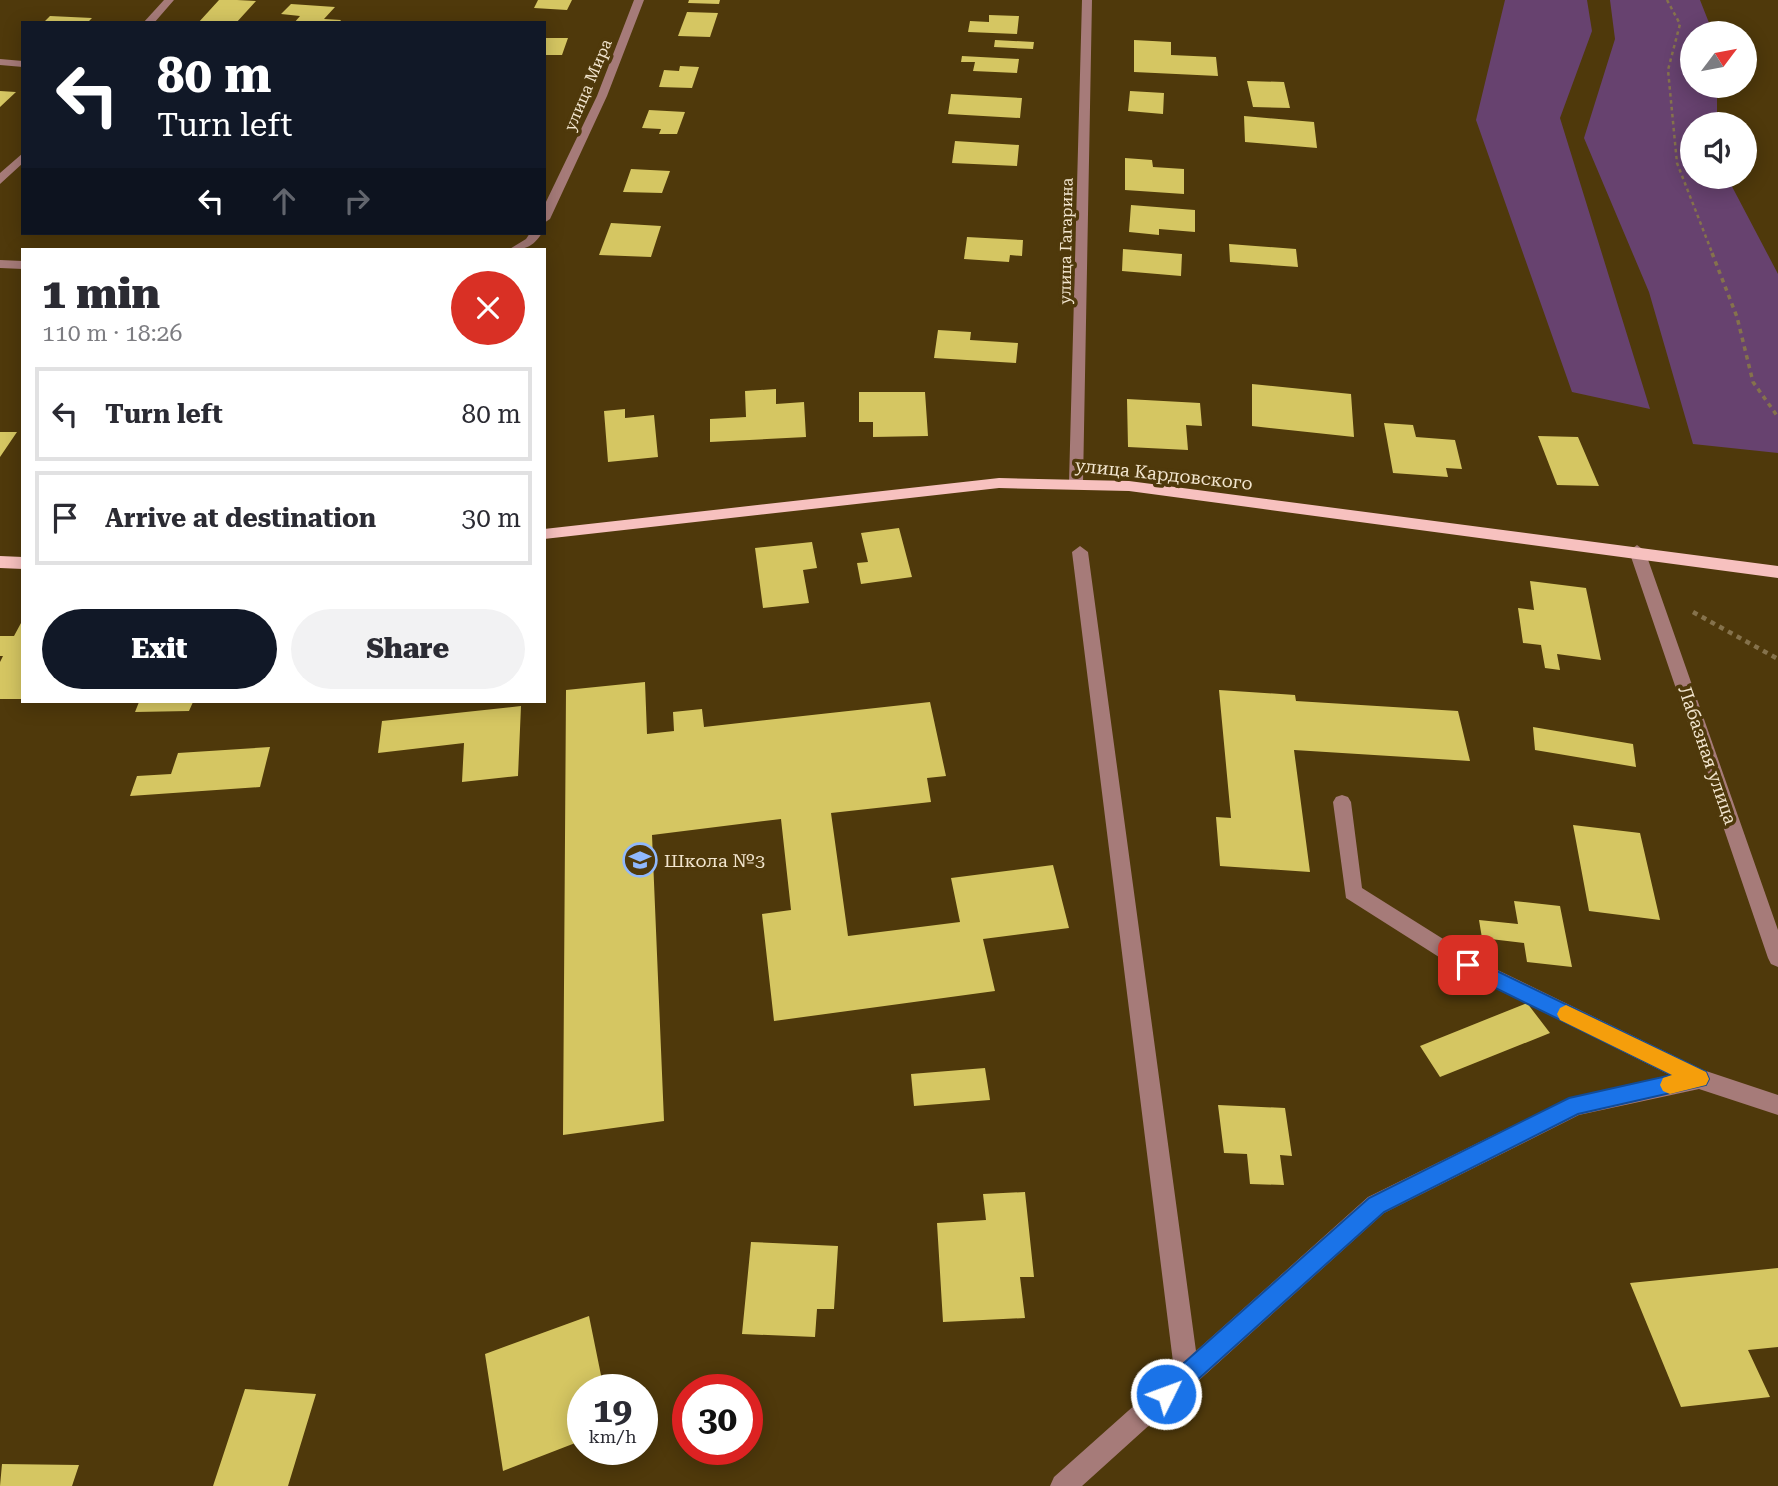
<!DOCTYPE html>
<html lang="en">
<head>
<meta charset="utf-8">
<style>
	:root { --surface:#fff; --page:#f2f2f3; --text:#2b2b33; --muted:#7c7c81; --line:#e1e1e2; --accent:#111827 }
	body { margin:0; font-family:"Roboto Serif",serif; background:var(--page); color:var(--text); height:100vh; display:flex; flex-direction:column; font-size:26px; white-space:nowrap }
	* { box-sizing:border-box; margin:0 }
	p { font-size:23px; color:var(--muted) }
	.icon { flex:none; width:38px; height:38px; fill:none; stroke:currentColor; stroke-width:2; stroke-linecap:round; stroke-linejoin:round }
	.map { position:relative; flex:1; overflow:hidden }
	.side { position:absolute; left:21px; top:248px; width:525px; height:455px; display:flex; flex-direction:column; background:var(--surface); border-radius:0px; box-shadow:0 4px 18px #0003 }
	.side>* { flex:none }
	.top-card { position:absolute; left:21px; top:21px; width:525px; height:214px; border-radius:0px; box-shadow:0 4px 18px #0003; background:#111827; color:#fff; overflow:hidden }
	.needle { width:46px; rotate:58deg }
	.tools { position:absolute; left:1680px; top:21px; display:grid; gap:14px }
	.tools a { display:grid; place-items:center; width:77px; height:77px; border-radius:50%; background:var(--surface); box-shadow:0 4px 18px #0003; font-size:35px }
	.speed { position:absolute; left:567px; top:1374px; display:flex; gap:14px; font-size:35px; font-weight:700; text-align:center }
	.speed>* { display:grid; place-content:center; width:91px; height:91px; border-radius:50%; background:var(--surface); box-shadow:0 4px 18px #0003; line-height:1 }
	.speed small { font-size:18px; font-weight:400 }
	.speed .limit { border:10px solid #d22; background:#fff; color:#111 }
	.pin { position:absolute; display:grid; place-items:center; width:60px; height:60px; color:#fff; margin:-30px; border-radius:14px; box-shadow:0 4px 10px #0006 }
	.me { position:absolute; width:77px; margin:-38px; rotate:48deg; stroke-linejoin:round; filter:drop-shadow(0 0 5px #0008) }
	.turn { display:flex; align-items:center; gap:24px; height:147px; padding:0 21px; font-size:32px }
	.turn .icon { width:91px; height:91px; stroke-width:2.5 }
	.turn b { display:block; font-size:49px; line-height:60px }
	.lanes { display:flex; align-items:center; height:66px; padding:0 21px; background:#0003; justify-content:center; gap:35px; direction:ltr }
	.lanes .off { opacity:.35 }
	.round { display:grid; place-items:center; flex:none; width:74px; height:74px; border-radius:37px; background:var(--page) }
	.head { display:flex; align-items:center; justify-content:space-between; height:119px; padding:0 21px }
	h1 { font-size:42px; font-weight:800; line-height:52px }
	.cta { display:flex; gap:14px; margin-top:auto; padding:14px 21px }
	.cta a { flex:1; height:80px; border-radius:42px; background:var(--accent); color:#fff; font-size:28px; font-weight:800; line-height:80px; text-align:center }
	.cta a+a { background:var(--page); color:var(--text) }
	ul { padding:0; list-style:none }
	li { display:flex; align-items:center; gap:21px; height:94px; margin:0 14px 10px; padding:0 7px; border:4px solid var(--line); border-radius:0px }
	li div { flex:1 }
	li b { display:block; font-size:26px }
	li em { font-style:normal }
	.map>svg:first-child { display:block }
	.green { fill:#67426f }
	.building { fill:#d5c662 }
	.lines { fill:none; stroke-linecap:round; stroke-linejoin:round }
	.path-far2 { stroke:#85724c; stroke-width:2.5; stroke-dasharray:3.5 3.5; stroke-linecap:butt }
	.path-far1 { stroke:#85724c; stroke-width:3.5; stroke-dasharray:4.5 4.5; stroke-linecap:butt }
	.path { stroke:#85724c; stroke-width:4.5; stroke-dasharray:5 5; stroke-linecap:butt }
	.minor { fill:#a67b79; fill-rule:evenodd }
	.major { fill:#f7c1bf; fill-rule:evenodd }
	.route { fill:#1a73e8; stroke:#114b97; stroke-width:2 }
	.slow { fill:#f59e0b }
	.labels { text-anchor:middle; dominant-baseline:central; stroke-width:7; stroke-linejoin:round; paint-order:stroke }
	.far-street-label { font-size:16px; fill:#f2e5ce; stroke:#4f390b }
	.street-label { font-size:18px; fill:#f2e5ce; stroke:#4f390b }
	.poi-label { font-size:18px; fill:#f2e5ce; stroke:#4f390b; text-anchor:start }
</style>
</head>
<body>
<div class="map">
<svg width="1778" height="1486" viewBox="0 0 1778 1486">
	<rect width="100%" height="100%" fill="#4f390b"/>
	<path class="green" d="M1505 0H1587L1592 31 1560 118 1650 409 1572 392 1476 120Z
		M1610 0H1700L1713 33H1692V86H1717V124H1692V177H1727L1778 274V453L1693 444 1649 292 1584 138 1615 39Z"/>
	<path class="building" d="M219 0H237L256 1 236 23H198Z
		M538 0H572L567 10 534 8Z
		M689 0H720L719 4 688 3Z
		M291 4 335 7 324 19 341 20 339 23H294L300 16 281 14Z
		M687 12 718 13 710 37 678 36Z
		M989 15 1019 16 1017 34 968 32 970 21 989 22Z
		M50 16 92 18 87 23H43Z
		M544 38H568L562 55H544Z
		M995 40 1034 42 1033 49 994 47Z
		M1134 40 1171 42V55L1216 57 1218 76 1134 72Z
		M962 56 1019 59 1017 73 973 71 975 62H961Z
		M680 66 699 67 692 88 659 87 664 70 679 71Z
		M1247 81 1284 82 1290 108 1253 107Z
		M0 91 16 92 0 107Z
		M1130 91 1164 93 1163 114 1128 111Z
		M951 94 1022 98 1020 118 948 114Z
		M649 110 685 112 677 134H659L661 129 642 128Z
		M1244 116 1314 122 1317 148 1245 142Z
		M955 141 1019 145 1017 166 952 163Z
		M1125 158 1152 160 1153 167 1184 169V194L1125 190Z
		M631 169 670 171 662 193 623 192Z
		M1131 205 1195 210V232L1159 229V235L1129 232Z
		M611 223 661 226 651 257 599 255Z
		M967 237 1023 240 1022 256 1010 255 1009 262 964 259Z
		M1229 244 1296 249 1298 267 1230 262Z
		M1123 249 1182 254 1181 276 1122 271Z
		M938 330 971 332 970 340 1018 343 1016 363 934 358Z
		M1252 384 1351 394 1354 437 1252 426Z
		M776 389V404L804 402 806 437 710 442V419L746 417 745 391Z
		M859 392H925L928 436 873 437V422H859Z
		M1127 399 1200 403 1202 426 1186 425 1188 450 1128 447Z
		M625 409V418L654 415 658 457 608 462 604 411Z
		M1384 423 1413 425 1416 437 1455 440 1462 469 1446 468 1448 477 1393 473Z
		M0 432H17L0 457Z
		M1538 436 1578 437 1599 486 1557 485Z
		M899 528 912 577 861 584 857 563 868 562 861 533Z
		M812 542 817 568 803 570 809 603 763 608 755 548Z
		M1530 581 1586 588 1601 660 1557 654 1560 670 1545 668 1541 645 1523 643 1518 608 1534 610Z
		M21 623 23 699H0V662L3 656H0V636H14Z
		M645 682 647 734 674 731 673 712 702 709 704 727 930 702 946 776 927 778 931 802 831 813 848 936 960 922 951 878 1053 865 1069 928 983 939 995 991 774 1021 762 914 791 910 781 819 652 835 664 1121 563 1135 566 690Z
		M1219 690 1295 695 1296 701 1458 711 1470 761 1294 750 1310 872 1220 866 1216 817 1231 818Z
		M139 702H193L189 711 135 712Z
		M521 706 518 776 462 782 464 743 378 753 382 721Z
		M1533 727 1633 744 1636 767 1535 750Z
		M270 747 260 787 130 796 137 776 171 774 178 753Z
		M1573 825 1640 833 1660 920 1589 911Z
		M1514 901 1560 906 1572 967 1527 962 1524 943 1482 938 1479 920 1518 924Z
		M1527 1003 1550 1033 1440 1077 1420 1046Z
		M985 1068 990 1100 914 1106 911 1074Z
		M1218 1105 1285 1108 1292 1156 1280 1155 1284 1185 1250 1184 1247 1154 1224 1153Z
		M1025 1192 1034 1277H1020L1025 1318 943 1322 937 1223 986 1220 983 1194Z
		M751 1242 838 1246 834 1309H817L815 1337 742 1334Z
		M1778 1268V1347L1748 1350 1770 1397 1681 1407 1630 1283Z
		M589 1316 604 1390H583V1440L503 1471 485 1354Z
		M245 1389 316 1394 288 1486H213Z
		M2 1464 79 1465 72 1486H0Z"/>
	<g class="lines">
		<path class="path-far2" d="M1667 0 1680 24 1668 70 1677 163 1713 255"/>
		<path class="path-far1" d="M1712 253 1737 317 1753 382 1778 417"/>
		<path class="path" d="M1693 612 1778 659"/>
		<path class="minor" d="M164 0H174L154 23H143Z
			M634 0H644L607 96 550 219 544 223V206L597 96Z
			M1082 0H1092L1083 483 1076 488 1069 483Z
			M0 59 23 61V67L0 65Z
			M23 153V163L0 184V173Z
			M530 233H542C533 247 525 250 508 250L526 239Z
			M0 260 23 261V269L0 268Z
			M1637 545 1645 551 1778 930V967L1771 964 1768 958 1629 551Z
			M1080 546 1088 552 1196 1351 1368 1197 1569 1098 1670 1075 1461 971 1346 898 1333 802 1336 797 1342 795 1348 797 1351 802 1362 888 1475 959 1703 1070 1778 1095V1115L1699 1089 1579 1115 1384 1213 1082 1486H1050L1054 1477 1174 1370 1072 552Z"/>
		<path class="major" d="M999 478 1129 481 1778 566V578L1129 491 999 488 544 539V529Z
			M0 556 23 557V569L0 568Z"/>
	</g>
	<path class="route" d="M1468 957 1706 1072 1709 1079 1706 1085 1578 1114 1384 1212 1174 1401 1166 1405 1158 1401 1155 1394 1158 1386 1369 1198 1569 1098 1672 1075 1461 971 1459 965 1461 960Z"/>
	<path class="slow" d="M1566 1005 1706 1072 1709 1079 1706 1085 1670 1094 1663 1091 1660 1085 1663 1078 1672 1075 1560 1020 1557 1014 1560 1008Z"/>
	<defs>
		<symbol id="school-ring" viewBox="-11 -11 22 22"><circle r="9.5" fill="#4f390b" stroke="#90b8fd" stroke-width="1.5"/><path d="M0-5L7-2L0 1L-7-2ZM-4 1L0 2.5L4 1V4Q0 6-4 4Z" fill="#90b8fd"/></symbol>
	</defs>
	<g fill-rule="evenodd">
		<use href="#school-ring" x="621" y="841" width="38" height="38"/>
	</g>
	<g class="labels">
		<g class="far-street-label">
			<text transform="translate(588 85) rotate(-67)">улица Мира</text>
			<text transform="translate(1066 241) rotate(-89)">улица Гагарина</text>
		</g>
		<g class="street-label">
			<text transform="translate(1164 474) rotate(6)">улица Кардовского</text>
			<text transform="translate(1708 755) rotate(71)">Лабазная улица</text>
		</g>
		<g class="poi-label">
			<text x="664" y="860">Школа №3</text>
		</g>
	</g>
</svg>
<div class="tools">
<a><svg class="needle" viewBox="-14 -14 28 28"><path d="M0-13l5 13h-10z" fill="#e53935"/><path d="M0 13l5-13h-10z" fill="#7c7c81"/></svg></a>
<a><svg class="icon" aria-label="sound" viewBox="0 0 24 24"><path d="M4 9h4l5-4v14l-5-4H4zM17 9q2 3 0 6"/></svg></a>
</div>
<div class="speed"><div>19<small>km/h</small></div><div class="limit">30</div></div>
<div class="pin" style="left:1468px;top:965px;background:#d93025"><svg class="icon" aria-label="arrive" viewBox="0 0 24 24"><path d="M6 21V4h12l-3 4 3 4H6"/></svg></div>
<svg class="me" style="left:1166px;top:1394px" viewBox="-20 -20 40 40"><circle r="17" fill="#1a73e8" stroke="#fff" stroke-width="3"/><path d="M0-11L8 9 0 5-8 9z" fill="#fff"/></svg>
<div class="top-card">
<div class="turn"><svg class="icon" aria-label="left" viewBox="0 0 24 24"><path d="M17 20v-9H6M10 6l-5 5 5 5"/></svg><div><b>80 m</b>Turn left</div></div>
<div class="lanes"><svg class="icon" aria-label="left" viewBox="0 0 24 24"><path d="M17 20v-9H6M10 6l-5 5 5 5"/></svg><svg class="icon off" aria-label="ahead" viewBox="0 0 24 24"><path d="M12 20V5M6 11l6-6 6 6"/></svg><svg class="icon off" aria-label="right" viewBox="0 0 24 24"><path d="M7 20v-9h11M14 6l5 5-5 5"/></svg></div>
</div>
<section class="side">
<div class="head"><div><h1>1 min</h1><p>110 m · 18:26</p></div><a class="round" style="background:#d93025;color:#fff"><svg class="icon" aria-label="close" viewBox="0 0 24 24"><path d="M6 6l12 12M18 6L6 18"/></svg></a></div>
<ul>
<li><svg class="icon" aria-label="left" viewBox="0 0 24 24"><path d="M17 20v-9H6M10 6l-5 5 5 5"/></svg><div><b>Turn left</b></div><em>80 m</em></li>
<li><svg class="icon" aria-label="arrive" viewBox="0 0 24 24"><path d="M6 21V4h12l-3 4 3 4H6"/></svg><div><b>Arrive at destination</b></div><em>30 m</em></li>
</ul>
<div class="cta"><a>Exit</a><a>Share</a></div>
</section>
</div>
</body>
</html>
